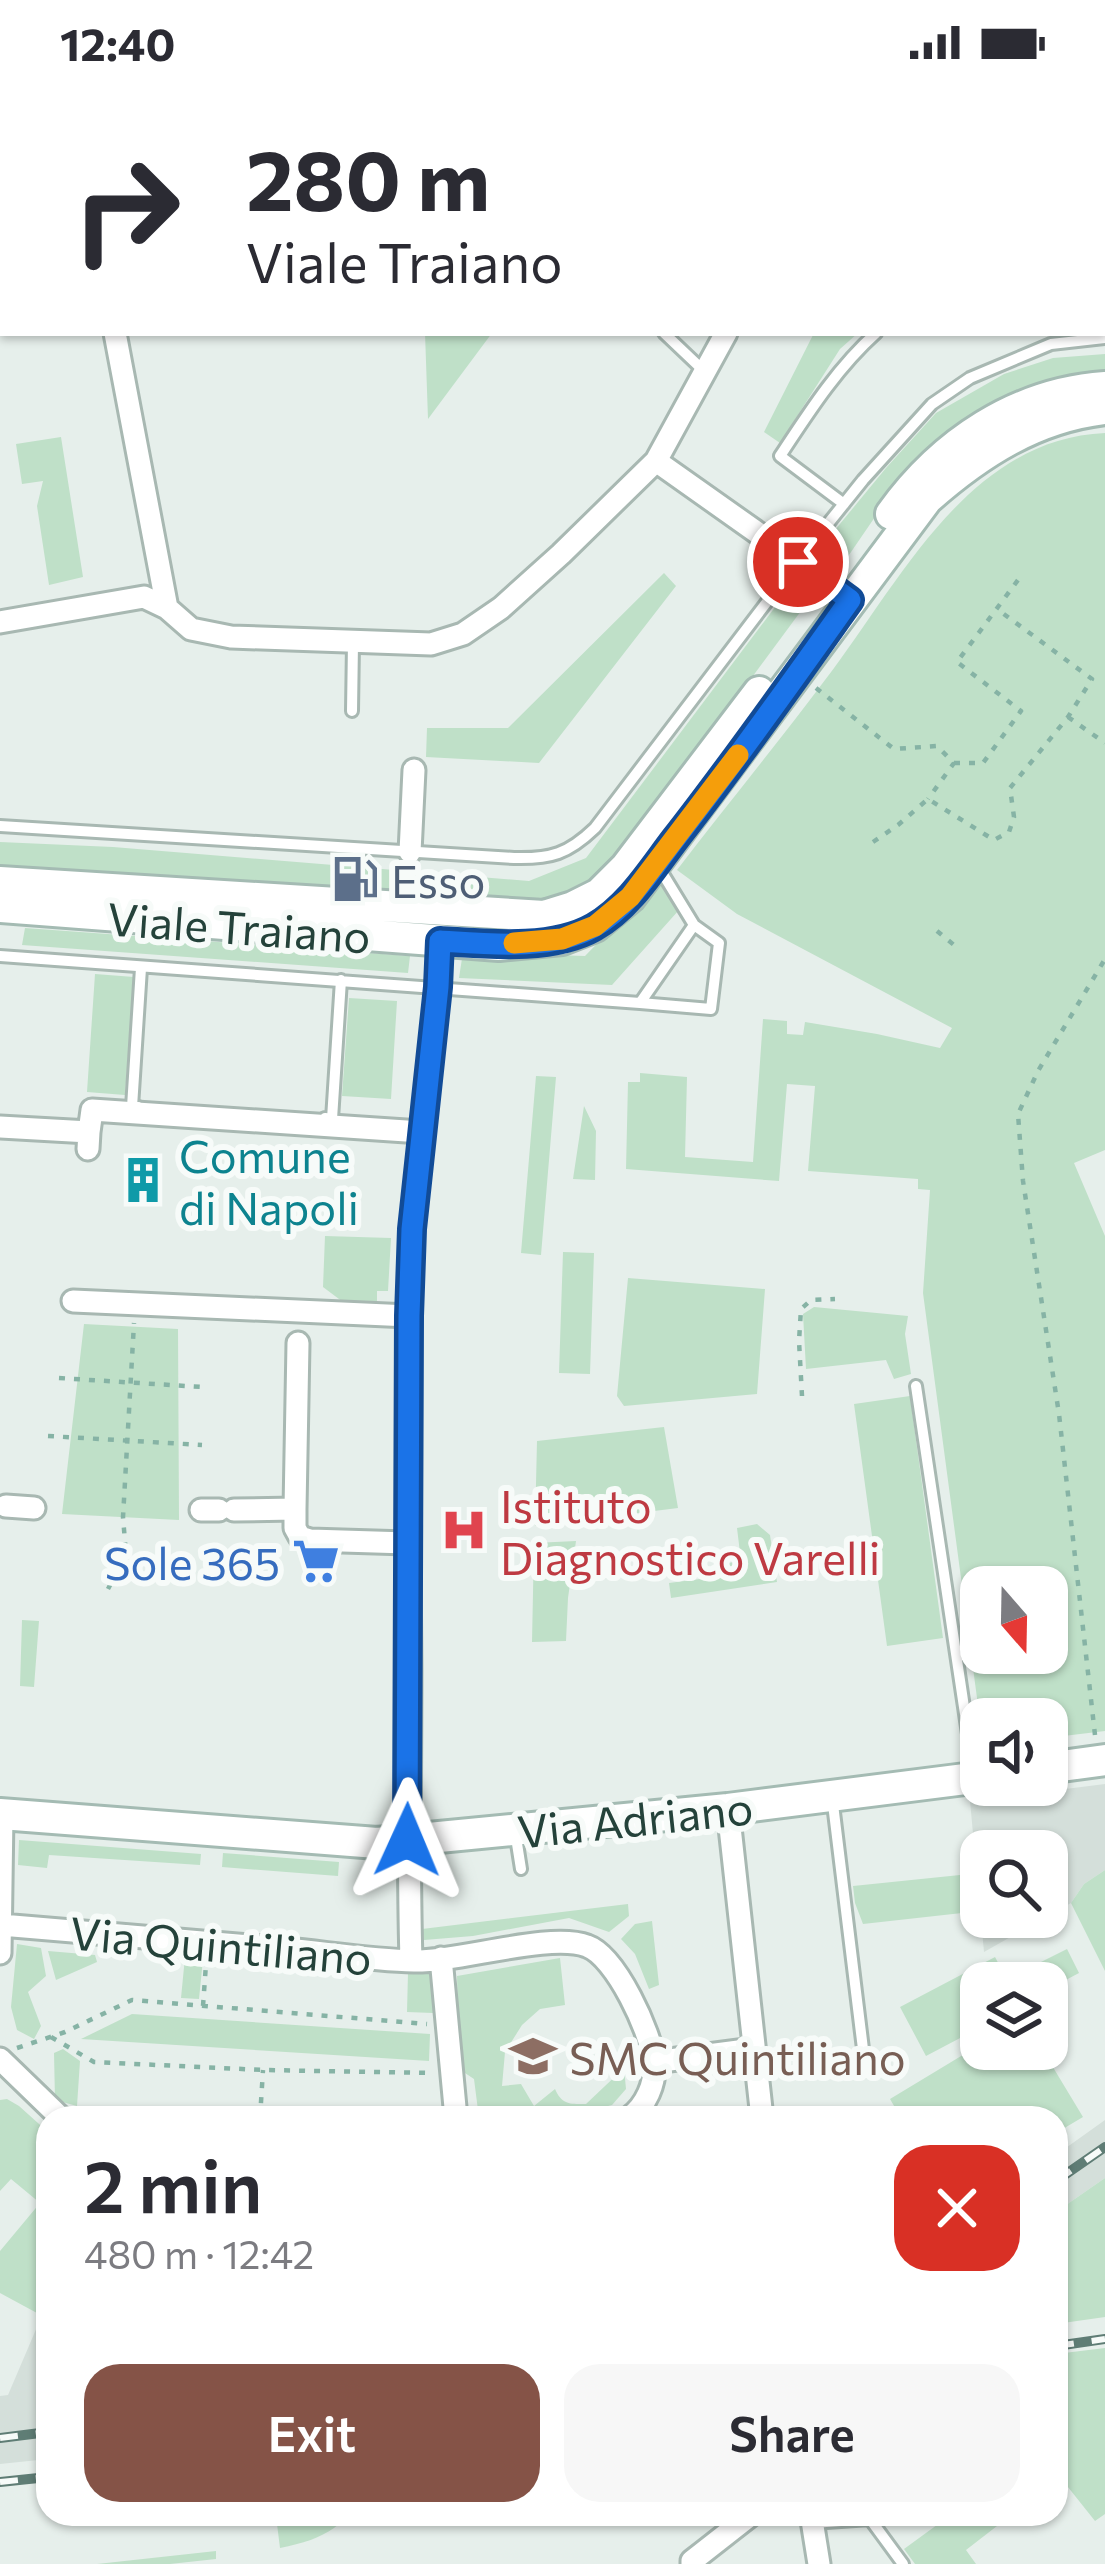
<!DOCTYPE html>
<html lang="en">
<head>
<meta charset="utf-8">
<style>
	:root { --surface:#fff; --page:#f7f7f7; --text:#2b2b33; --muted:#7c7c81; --accent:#855347 }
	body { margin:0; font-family:Commissioner,sans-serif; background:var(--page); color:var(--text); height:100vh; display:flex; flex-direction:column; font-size:45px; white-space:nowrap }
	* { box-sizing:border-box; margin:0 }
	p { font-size:39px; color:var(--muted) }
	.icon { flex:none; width:66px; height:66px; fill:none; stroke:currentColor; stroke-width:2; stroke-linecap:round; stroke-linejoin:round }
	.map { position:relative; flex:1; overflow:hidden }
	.panel { position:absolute; left:36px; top:2022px; width:1032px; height:420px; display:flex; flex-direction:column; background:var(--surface); border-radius:36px; box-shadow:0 3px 9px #0004 }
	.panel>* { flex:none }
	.top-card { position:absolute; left:0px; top:0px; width:1107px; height:252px; box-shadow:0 3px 9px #0004; background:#fff; color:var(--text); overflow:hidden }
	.needle { width:78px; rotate:160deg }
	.buttons { position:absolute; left:960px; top:1482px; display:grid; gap:24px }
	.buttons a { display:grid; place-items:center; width:108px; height:108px; border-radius:24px; background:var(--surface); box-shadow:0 3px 9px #0004; font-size:60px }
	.pin { position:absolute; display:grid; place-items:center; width:102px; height:102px; color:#fff; margin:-51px; border:6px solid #fff; border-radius:50%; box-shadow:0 3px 12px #0007 }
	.me { position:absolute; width:132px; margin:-66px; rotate:1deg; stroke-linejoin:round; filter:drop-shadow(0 0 9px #0008) }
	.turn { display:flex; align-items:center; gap:42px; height:252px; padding:0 48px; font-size:54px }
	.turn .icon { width:156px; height:156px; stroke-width:2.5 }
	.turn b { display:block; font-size:84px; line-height:102px }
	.round { display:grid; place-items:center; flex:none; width:126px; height:126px; border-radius:36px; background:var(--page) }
	.summary { display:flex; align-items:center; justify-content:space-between; height:204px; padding:0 48px }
	h1 { font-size:72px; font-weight:600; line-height:90px }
	.cta { display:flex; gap:24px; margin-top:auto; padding:24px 48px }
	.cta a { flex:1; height:138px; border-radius:36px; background:var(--accent); color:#fff; font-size:48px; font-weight:600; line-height:138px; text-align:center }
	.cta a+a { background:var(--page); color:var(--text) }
	.status { display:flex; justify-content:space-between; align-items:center; height:84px; padding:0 60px; background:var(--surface); direction:ltr }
	.status svg { height:33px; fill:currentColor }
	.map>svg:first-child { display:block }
	.built { fill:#d4dfda; fill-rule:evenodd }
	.green { fill:#bfe0c8; fill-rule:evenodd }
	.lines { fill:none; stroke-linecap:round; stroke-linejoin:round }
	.lane-casing { stroke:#a8b8b2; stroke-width:16 }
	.street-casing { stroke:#a8b8b2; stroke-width:27 }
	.secondary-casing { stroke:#a4bbb3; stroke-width:36 }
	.path { stroke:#86b3a5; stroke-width:4.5; stroke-dasharray:6 9; stroke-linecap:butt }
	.lane { stroke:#fff; stroke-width:10 }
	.street { stroke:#fff; stroke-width:21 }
	.secondary { stroke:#fff; stroke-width:30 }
	.rail-casing { stroke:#5f7d75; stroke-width:10 }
	.rail { stroke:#f7fbf9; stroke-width:6; stroke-dasharray:18; stroke-linecap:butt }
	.route-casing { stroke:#114b97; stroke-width:30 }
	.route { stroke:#1a73e8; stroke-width:21 }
	.slow { stroke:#f59e0b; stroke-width:21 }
	.labels { text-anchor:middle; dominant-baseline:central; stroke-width:12; stroke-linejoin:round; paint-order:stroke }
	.service-label { font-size:45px; fill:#4e5e75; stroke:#f7fbf9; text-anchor:start }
	.street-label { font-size:45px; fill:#24423a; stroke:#f7fbf9 }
	.culture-label { font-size:45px; fill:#0d838f; stroke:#f7fbf9; text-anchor:start }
	.health-label { font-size:45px; fill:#be3a42; stroke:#f7fbf9; text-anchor:start }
	.shop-label { font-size:45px; fill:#366cbe; stroke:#f7fbf9; text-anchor:end }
	.education-label { font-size:45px; fill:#785e54; stroke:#f7fbf9; text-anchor:start }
</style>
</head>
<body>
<div class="status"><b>12:40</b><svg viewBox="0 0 49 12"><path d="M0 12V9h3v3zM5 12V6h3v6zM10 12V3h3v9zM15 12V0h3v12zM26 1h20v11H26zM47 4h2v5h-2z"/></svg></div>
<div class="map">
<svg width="1105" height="2480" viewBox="0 0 1105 2480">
	<rect width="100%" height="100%" fill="#e6efeb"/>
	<path class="built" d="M336 0H557V3H332Z
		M1105 1700V1786L1084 1800 1071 1819 984 1868 970 1717ZM981 1767H1047V1833H981Z
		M1105 2036V2094L1056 2128V2071Z
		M37 2243 48 2244V2375L0 2380V2312L8 2311Z"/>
	<path class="green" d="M425 249H492L428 335Z
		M814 249H858L840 265 780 359 764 348Z
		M1105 270V290L1057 294 1012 309 953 348 901 395 838 487 816 469 886 384 936 329 1004 290 1053 274Z
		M1105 349V1066L1074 1079 1105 1152V1647L1047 1654V1635H981V1644L923 1209 930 1106 918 1105V1095L808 1087 815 1002 787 1000 779 1097 626 1085 628 998H640V989L687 993 685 1073 753 1078 763 935 787 937V950L803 951 805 938 877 950 940 964 952 944 737 830 677 786C726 722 777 660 825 596 899 500 967 355 1105 349ZM981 1503H1047V1569H981Z
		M61 353 83 493 49 501 37 422 43 397 22 400 16 360Z
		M664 489 676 502 539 679 426 673 427 644H508Z
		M797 494 815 508 603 795 536 821 0 787V758L113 763 529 797 586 774Z
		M659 796 687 817 612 901 459 894 463 868 585 872Z
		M25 844 410 872 408 889 22 861Z
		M95 890 134 893 125 1011 87 1008Z
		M349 914 397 917 391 1015 342 1012Z
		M536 992 556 993 541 1171 521 1169Z
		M584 1022 596 1047 595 1096 573 1095Z
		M325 1152 391 1154 388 1207H377V1222L347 1221 323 1203Z
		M563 1168 594 1169 590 1290 559 1289Z
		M628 1194 765 1205 757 1310 624 1322 617 1312Z
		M814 1223 908 1232 905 1250 911 1290 894 1295 886 1276 806 1285 803 1230Z
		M84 1240 178 1245 179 1436 62 1430Z
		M910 1312 943 1554 887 1562 854 1320Z
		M664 1343 678 1424 535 1442 537 1357Z
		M757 1440 770 1451 777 1498 671 1514 669 1499 715 1493V1481L741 1477 737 1444Z
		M576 1457 568 1514 566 1557 532 1558 534 1459Z
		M22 1536 39 1537 34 1603 20 1602Z
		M19 1756 201 1770 200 1781 49 1771 47 1784 18 1781Z
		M223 1769 339 1778 338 1792 222 1783Z
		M1105 1786V1887L1071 1819 1084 1800Z
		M960 1791 962 1829 863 1840 855 1819 853 1802Z
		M628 1820 629 1832 609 1848 569 1834 473 1852 424 1856 422 1845Z
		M652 1837 659 1901 649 1905 635 1870 621 1855 635 1840Z
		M17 1860 41 1864 46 1892 28 1908 41 1942 34 1955 17 1946 11 1923Z
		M1067 1865 1079 1889 1047 1906V1899H1035L1027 1885Z
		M48 1867 95 1871 97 1878 56 1896Z
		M185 1873 203 1875 199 1915 181 1914Z
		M995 1873 1009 1899H981V1943L926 1972 900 1923Z
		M560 1874 565 1921 540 1925 522 1941 505 1968 502 2002 521 2000 534 2022 555 2005C562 2021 570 2020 586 2020L624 1984 626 2005 612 2021 600 2024 519 2034H479L474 1995 459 1985 457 1892Z
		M408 1889 433 1890V1929L407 1928Z
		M132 1930 430 1950 429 1977 81 1955Z
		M981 1960V1965H1042L1083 2033 1056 2049V2034H901L890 2015Z
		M63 1965 80 1977 77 2022 55 2016 54 1969Z
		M7 2015 19 2022 48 2048V2235L0 2209V2167L40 2119 11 2095 0 2107V2016Z
		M1105 2094V2233L1056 2240V2128Z
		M1105 2264V2430L1095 2437 1056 2388V2270Z
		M291 2430H350C329 2452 309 2458 280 2464L276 2432Z
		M952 2430H987L997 2442 966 2466 976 2480H915L904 2465Z
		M216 2467V2475L170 2480H97Z"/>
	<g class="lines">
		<defs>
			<path id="lane" d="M939 0 941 3
				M1036 0 1038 3
				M759 3 760 0
				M1093 3 1098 0
				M1104 73H1105
				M664 249 705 288
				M844 420 780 372C809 328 837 284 876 249
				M352 627 353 559
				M0 742 514 774C551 775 568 770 595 744L798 477 863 396 932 320 970 294 1051 260 1105 254
				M658 782 694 841 719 859 711 925 640 919 694 841
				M0 872 640 919
				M138 1023H132L141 884
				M325 1034 332 1035 341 896
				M916 1302 974 1690
				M832 1712 863 1965
				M515 1747 521 1785
				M812 2439 870 2435 903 2480"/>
			<path id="street" d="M569 3V0
				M857 3 859 0
				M0 47 3 48
				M115 249 167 524
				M656 377 837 505
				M0 538 144 513 167 524 191 545 231 553 431 560 463 550 501 524 561 470 656 377 726 249
				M410 768 414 686
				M0 1043 89 1048 88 1065
				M89 1048 92 1026 421 1048
				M73 1217 409 1232
				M6 1422 34 1424
				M295 1425 298 1259
				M201 1426H219
				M234 1426 295 1425V1444L300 1453 310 1456 407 1459
				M728 1725 762 2034
				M1 1841C96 1849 191 1857 286 1865 328 1869 371 1876 414 1877 458 1878 550 1848 587 1862 616 1872 651 1949 654 1978 656 1999 646 2022 629 2034
				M0 1869 2 1730
				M441 1874 456 2034
				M411 1876C408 1779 410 1682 410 1585 409 1442 405 1299 412 1157 417 1057 437 958 439 857
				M0 1975 61 2034
				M654 1978 754 1965
				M811 2430 819 2480
				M692 2480V2477L752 2430"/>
			<path id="secondary" d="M891 430C942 359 1017 309 1105 303
				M0 798 544 832 573 823 599 810 626 783 759 608
				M0 823 499 861 562 855 595 842 630 813 927 415C979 369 1035 333 1105 325
				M1047 1684 1105 1676
				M0 1730 377 1759 728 1725 981 1693"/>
		</defs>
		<use href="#lane" class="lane-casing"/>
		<use href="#street" class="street-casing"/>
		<use href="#secondary" class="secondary-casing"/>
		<path class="path" d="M1104 206 1105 205
			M816 604 894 665 937 662 954 679 928 715
			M1068 633 1105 659
			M954 679H983L1021 627 957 578 1018 496
			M873 758 898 741 928 715 994 756 1009 748 1014 733 1010 704 1068 633 1092 595 997 525
			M937 847 960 866
			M59 1294 202 1303
			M802 1312 799 1257 801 1225 811 1216 835 1215
			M48 1352 202 1361
			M108 1505 126 1470 123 1433 134 1239
			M1095 1651 1059 1330 1023 1097 1018 1030 1038 987 1105 875
			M203 1922 206 1880
			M51 1953 94 1978 263 1986 434 1989
			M17 1964 65 1948 132 1916 427 1940
			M260 2034 263 1986"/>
		<use href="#lane" class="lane"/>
		<use href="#street" class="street"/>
		<use href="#secondary" class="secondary"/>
		<defs>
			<path id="rail" d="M1056 2097 1105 2063
				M1056 2262 1105 2255
				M0 2354 48 2348
				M0 2398 48 2393"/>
		</defs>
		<use href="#rail" class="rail-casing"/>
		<use href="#rail" class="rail"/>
	</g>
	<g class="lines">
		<defs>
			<path id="route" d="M407 1756 409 1232 412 1145 438 903 440 857C487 860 552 867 594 843 629 823 652 785 675 755 736 677 793 596 850 516L798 478"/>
		</defs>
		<use href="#route" class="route-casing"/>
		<use href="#route" class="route"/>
		<path class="slow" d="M514 859 562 855 595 842 630 813 738 671"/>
	</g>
	<defs>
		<symbol id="fuel-bare" viewBox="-9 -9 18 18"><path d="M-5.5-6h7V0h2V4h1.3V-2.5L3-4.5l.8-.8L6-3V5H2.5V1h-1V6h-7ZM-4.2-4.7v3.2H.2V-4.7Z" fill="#5c6f8a" stroke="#f7fbf9" stroke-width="2.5" paint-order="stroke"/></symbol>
		<symbol id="building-bare" viewBox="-9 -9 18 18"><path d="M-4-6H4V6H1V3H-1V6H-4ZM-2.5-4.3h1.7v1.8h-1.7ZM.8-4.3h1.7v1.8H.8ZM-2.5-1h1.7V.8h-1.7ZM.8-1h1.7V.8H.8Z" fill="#0f9aa8" stroke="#f7fbf9" stroke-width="2.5" paint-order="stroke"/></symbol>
		<symbol id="hospital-bare" viewBox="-9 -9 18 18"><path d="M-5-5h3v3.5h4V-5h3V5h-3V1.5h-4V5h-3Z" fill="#e0444e" stroke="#f7fbf9" stroke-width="2.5" paint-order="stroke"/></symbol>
		<symbol id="supermarket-bare" viewBox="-9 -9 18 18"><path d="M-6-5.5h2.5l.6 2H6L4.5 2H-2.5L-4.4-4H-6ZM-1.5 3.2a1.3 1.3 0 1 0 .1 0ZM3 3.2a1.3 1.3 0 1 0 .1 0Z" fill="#3f7fe0" stroke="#f7fbf9" stroke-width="2.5" paint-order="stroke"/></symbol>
		<symbol id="school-bare" viewBox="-9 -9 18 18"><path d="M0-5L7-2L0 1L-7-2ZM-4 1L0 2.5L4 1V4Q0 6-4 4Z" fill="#8d6e63" stroke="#f7fbf9" stroke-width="2.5" paint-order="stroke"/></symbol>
	</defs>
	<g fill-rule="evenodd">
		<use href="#fuel-bare" x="322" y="762" width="66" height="66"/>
		<use href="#building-bare" x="110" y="1063" width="66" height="66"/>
		<use href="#hospital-bare" x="431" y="1413" width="66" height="66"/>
		<use href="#supermarket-bare" x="283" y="1444" width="66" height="66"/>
		<use href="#school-bare" x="500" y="1939" width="66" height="66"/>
	</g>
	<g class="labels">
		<g class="service-label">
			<text x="391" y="795">Esso</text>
		</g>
		<g class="street-label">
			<text transform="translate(239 842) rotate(4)">Viale Traiano</text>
			<text transform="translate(635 1734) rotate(-6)">Via Adriano</text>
			<text transform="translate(221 1860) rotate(5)">Via Quintiliano</text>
		</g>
		<g class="culture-label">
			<text x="179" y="1070">Comune<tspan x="179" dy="52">di Napoli</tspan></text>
		</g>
		<g class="health-label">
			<text x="500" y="1420">Istituto<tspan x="500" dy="52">Diagnostico Varelli</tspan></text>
		</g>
		<g class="shop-label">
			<text x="280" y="1477">Sole 365</text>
		</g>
		<g class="education-label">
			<text x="569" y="1972">SMC Quintiliano</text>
		</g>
	</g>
</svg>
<div class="buttons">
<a><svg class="needle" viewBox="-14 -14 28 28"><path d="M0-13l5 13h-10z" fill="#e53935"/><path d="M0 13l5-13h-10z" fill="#7c7c81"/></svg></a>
<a><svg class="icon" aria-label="sound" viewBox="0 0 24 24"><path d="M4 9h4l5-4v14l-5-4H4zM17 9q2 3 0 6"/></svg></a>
<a><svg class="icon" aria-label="search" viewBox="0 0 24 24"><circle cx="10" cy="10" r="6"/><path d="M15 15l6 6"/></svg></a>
<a><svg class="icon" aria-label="layers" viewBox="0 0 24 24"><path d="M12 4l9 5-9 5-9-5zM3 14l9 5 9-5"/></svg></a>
</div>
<div class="pin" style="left:798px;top:478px;background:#d93025"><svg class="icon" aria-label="arrive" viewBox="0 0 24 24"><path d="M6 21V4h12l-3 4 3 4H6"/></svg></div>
<svg class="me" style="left:407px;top:1756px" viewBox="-20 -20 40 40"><path d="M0-17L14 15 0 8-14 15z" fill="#1a73e8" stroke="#fff" stroke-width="4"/></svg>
<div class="top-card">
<div class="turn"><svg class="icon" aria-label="right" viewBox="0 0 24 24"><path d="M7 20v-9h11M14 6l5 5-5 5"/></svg><div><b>280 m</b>Viale Traiano</div></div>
</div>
<section class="panel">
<div class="summary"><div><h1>2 min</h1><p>480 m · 12:42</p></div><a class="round" style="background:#d93025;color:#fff"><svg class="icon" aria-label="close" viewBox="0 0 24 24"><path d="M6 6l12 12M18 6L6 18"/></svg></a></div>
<div class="cta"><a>Exit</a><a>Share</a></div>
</section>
</div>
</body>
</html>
